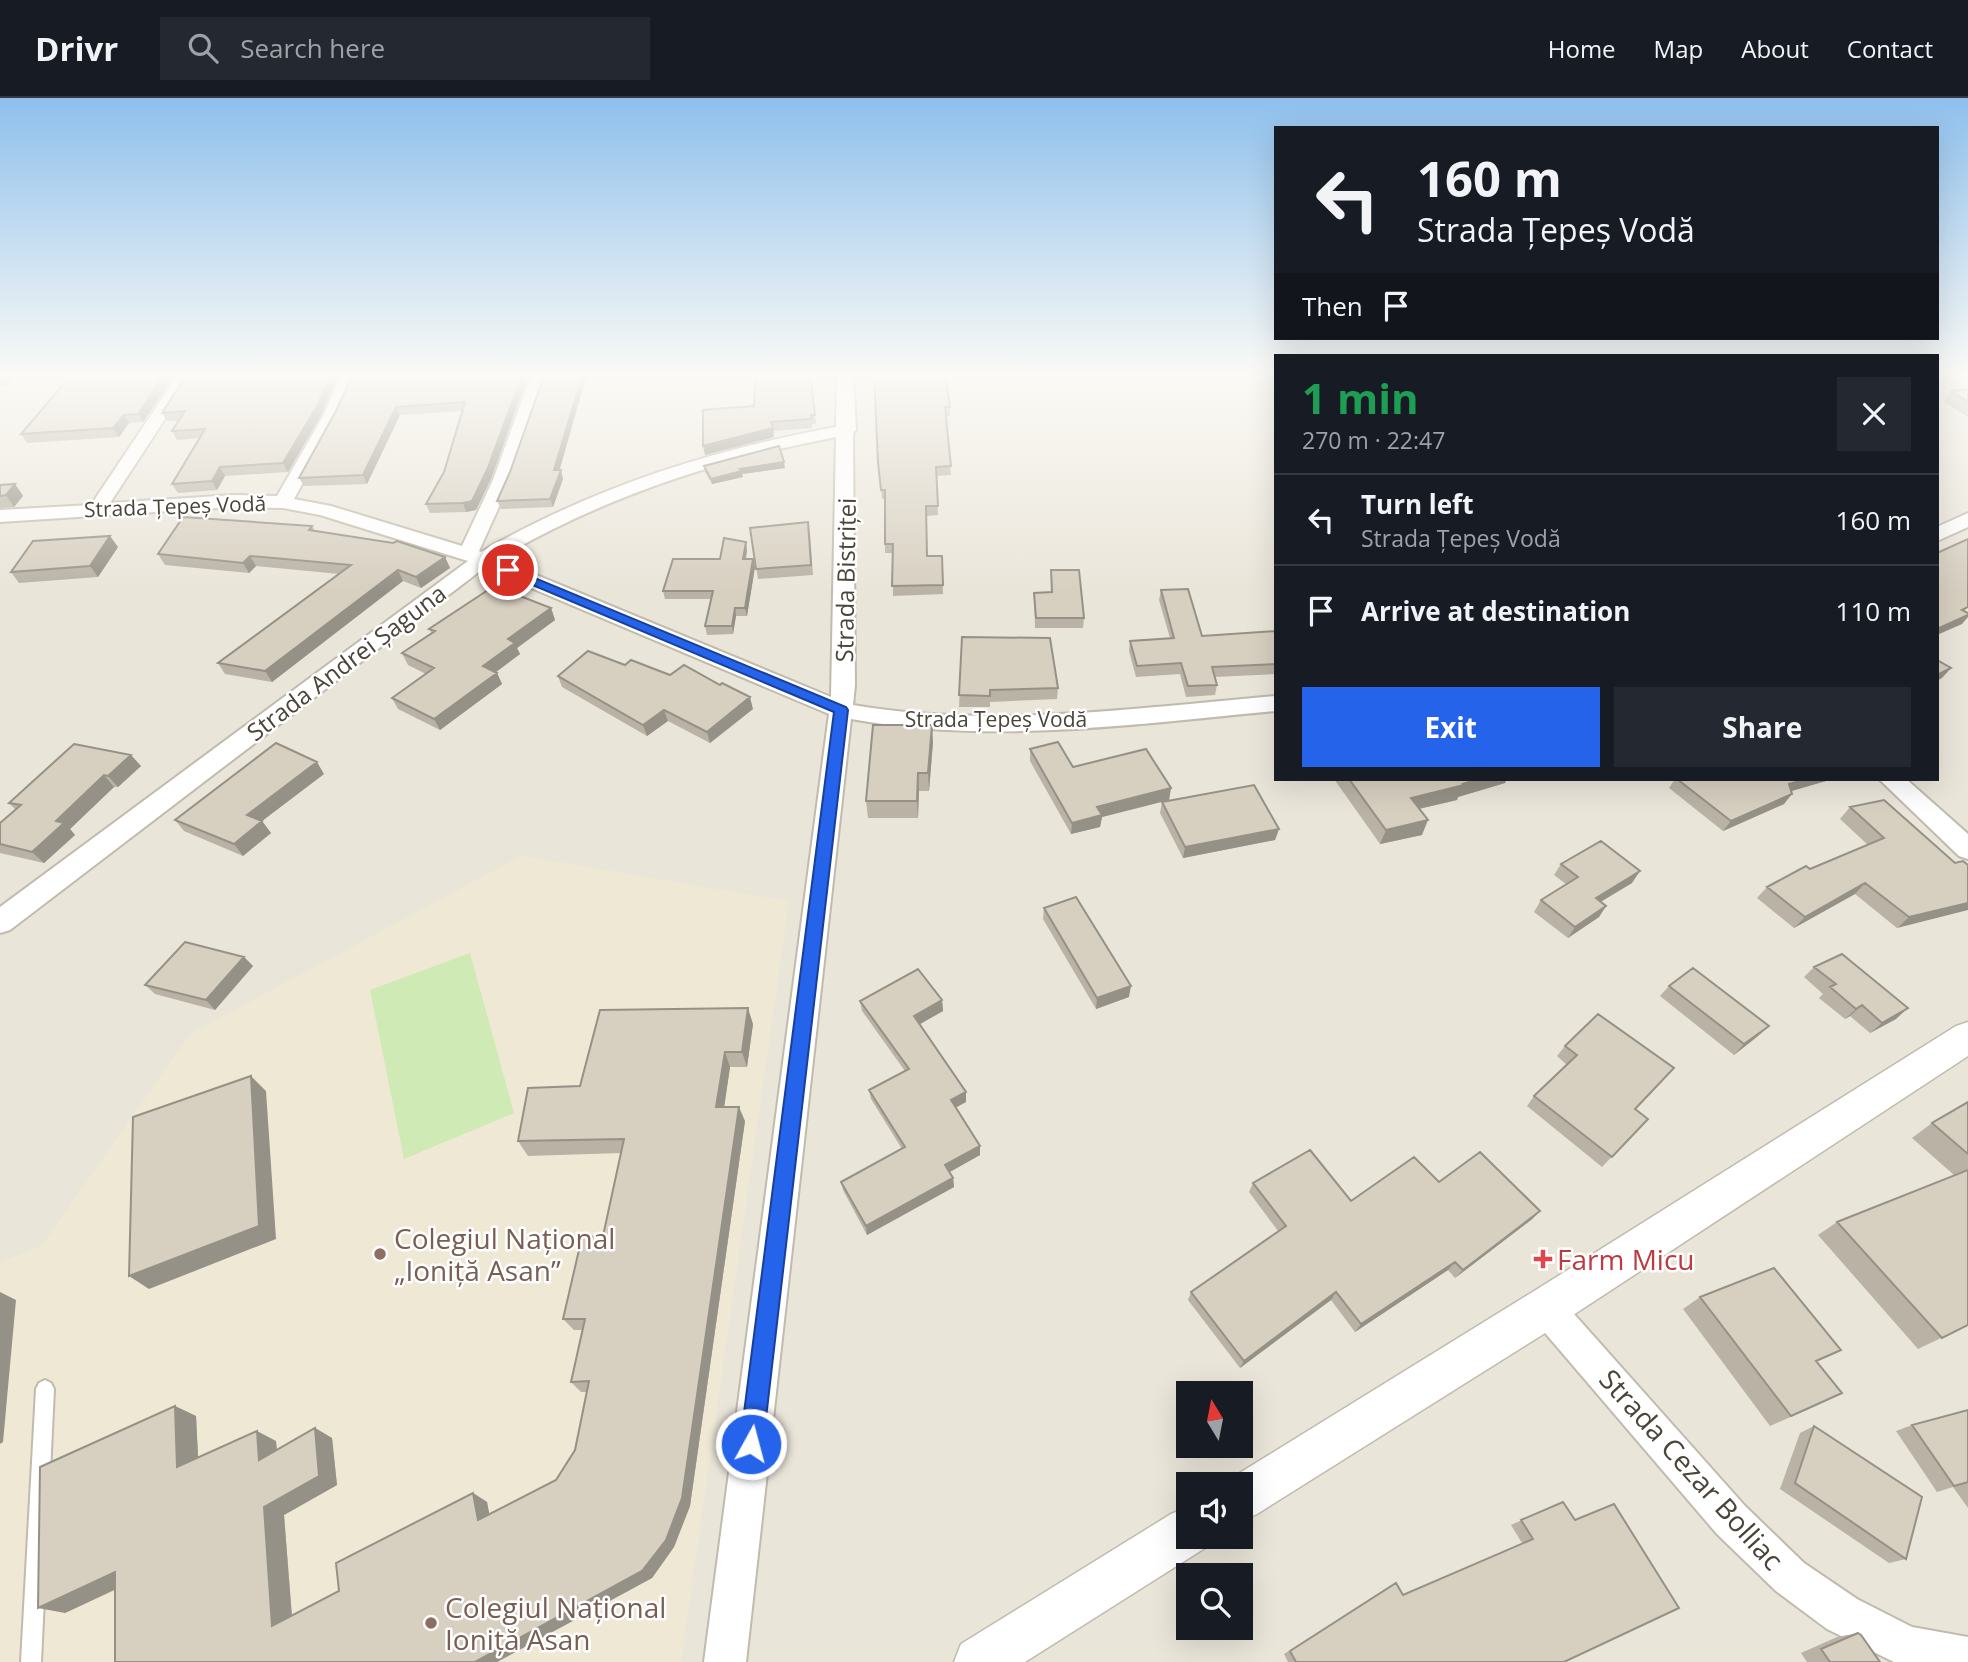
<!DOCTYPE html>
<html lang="en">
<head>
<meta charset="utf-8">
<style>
	:root { --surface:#171b24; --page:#242831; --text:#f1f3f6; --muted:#9ea1a6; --line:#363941; --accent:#2563eb }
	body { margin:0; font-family:"Open Sans",sans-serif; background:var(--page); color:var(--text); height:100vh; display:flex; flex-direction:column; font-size:26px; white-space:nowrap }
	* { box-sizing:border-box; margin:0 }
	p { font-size:23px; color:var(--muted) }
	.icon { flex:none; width:38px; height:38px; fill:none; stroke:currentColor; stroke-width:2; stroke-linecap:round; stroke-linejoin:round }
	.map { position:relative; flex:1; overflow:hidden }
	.panel { position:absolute; left:1274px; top:256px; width:665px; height:427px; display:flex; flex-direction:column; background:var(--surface); border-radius:0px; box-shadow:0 7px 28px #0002 }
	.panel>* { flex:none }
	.hud { position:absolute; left:1274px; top:28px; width:665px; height:214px; border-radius:0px; box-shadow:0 7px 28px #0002; background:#171b24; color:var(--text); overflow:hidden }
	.needle { width:46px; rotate:350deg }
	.fabs { position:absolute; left:1176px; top:1283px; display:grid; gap:14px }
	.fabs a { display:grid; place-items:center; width:77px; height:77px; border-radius:0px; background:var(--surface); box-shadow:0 7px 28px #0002; font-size:35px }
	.pin { position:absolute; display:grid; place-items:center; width:60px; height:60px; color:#fff; margin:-30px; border:4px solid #fff; border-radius:50%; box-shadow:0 2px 7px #0007 }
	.me { position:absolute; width:77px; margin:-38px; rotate:7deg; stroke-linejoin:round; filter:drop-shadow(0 0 5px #0008) }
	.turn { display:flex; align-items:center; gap:24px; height:147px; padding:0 28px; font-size:32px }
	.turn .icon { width:91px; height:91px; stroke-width:2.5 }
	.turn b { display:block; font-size:49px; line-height:60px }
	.then { display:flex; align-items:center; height:66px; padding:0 28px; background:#0003; gap:14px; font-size:26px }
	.round { display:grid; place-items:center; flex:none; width:74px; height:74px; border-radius:0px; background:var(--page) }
	.headline { display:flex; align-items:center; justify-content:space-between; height:119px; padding:0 28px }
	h1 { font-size:42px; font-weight:700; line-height:52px; color:#1e9e55 }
	.button { display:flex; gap:14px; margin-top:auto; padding:14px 28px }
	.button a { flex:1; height:80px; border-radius:0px; background:var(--accent); color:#fff; font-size:28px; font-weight:700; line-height:80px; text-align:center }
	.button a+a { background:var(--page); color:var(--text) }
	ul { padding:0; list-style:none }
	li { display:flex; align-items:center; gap:21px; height:91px; padding:0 28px; border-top:2px solid var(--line) }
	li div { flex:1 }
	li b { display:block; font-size:26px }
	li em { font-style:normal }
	header { display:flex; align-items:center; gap:42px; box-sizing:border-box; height:98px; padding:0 35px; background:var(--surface); border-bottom:2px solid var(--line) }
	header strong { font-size:33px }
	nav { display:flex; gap:38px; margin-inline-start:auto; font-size:24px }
	.search { width:490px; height:63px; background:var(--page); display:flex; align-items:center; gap:18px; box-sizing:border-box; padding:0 24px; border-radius:0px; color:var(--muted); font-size:26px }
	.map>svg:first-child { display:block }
	.residential { fill:#eae5d9; fill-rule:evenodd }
	.education { fill:#efe8d5 }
	.green { fill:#cfeab4 }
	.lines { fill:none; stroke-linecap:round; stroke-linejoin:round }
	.service-casing { stroke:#c1bbad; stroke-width:4 }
	.minor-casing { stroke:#c1bbad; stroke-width:4 }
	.tertiary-casing { stroke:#c1bbad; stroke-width:3 }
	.service { fill:#fff; fill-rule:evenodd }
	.minor { fill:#fff; fill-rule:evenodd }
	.tertiary { fill:#fff; fill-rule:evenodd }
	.wall { fill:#b9b2a5 }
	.shaded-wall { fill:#969186 }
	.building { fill:#d7cfc0; stroke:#969186; stroke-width:2 }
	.route { fill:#2563eb; stroke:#184099; stroke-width:2 }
	.education-dot { fill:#8d6e63; stroke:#fff; stroke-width:2.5 }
	.health-dot { fill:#e0444e; stroke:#fff; stroke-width:2.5 }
	.labels { text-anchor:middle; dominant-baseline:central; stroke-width:5; stroke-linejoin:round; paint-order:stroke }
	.far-street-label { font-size:21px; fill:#4a4439; stroke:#fff }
	.street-label { font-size:24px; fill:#4a4439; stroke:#fff }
	.near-education-label { font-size:28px; fill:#785e54; stroke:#fff; text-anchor:start }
	.near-health-label { font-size:28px; fill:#be3a42; stroke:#fff; text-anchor:start }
	.near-street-label { font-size:28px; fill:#4a4439; stroke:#fff }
</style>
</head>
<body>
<header>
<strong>Drivr</strong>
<div class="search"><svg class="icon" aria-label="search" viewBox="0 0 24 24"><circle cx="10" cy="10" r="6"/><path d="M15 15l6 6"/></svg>Search here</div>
<nav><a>Home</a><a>Map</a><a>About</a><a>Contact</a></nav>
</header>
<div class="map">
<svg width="1968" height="1564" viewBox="0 0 1968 1564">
	<rect width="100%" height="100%" fill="#f6f3eb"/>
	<path class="residential" d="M0 275H1276V681H1937V275H1968V1564H0ZM1188 1295H1241V1348H1188ZM1188 1386H1241V1438H1188ZM1188 1477H1241V1530H1188Z"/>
	<path class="education" d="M521 758 789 803 681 1564H0V1165L42 1147 190 936Z"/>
	<path class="green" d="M470 855 514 1015 404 1061 370 892Z"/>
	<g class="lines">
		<defs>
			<path id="service" d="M45 1282 51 1285 54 1291 41 1564H21L36 1291 39 1285Z"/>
			<path id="minor" d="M179 275H195L110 405 234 397 277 398 323 318 342 275H358L339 318 294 401 331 408 462 448 493 382 532 275H548L511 382 479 453 481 454C592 390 710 352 836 329L837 275H853L856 332 853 335 855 587 853 607C993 631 1136 610 1276 598V613C1135 626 992 647 851 621L746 1564H704L829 616 484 470 10 832 0 835V809L468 463 320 417 283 410 234 409 0 424V412L91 407ZM836 339 831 599 498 461C603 399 716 362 836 339Z
				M1968 415V429L1937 443V429Z
				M1879 681H1906L1968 736V761L1959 758Z
				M1546 1193 1558 1198 1745 1408 1804 1465 1857 1501 1912 1529 1968 1539V1564H1894L1827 1531 1776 1493 1717 1436 1534 1222 1529 1210 1534 1198Z"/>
			<path id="tertiary" d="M1968 924V958L1561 1225 1257 1416 1241 1423V1386H1224L1225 1384 1531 1195 1956 928Z
				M1188 1409V1438H1209L1205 1450 1025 1564H954L961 1546 1171 1416Z"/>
		</defs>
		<use href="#service" class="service-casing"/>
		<use href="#minor" class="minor-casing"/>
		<use href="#tertiary" class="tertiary-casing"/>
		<use href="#service" class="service"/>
		<use href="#minor" class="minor"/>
		<use href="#tertiary" class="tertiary"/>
	</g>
	<path class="wall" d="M0 275 6 289H0Z
		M176 275 143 324 129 325 119 339 27 345 21 336Z
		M188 275H339L321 317 288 374 225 378 217 392 178 395 172 386 200 340 177 342 172 333 179 323H167L162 315Z
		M353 275H529L491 381 476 412 466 414 430 415 426 406 444 374 462 313 400 317 367 386 304 388 299 380 337 311Z
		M545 275H591L590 280H587L582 293 559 372 563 381 553 409 501 411 497 403 510 374Z
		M756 275H820V279H810L816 326H812V330L774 333V339L705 357 754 308Z
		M874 275 950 309V318H945L951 377 936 378 938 417 926 418 927 458H942L943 496 893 498V455H885V401H882L879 374Z
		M1968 291V319L1944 304 1951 293Z
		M704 368 785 370 742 376 743 379 712 386 705 374Z
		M15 386 23 398 14 409 0 410V387Z
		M312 428 315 433 445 459 450 470 421 490 403 483 272 584 225 576 218 565 339 476 256 468 249 475 165 467 158 456Z
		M750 430 810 434 813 477 758 481Z
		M118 449 98 479 19 485 11 474Z
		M747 452 746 461 755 469 747 518H736L733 536 707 537 705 528 711 501H665L663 493 720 461Z
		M1051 472 1084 520 1083 530H1035L1034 495 1051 494Z
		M1161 492 1202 538 1276 533V576L1215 579 1217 587 1215 597 1186 599 1180 576 1136 579 1129 553 1130 543 1170 540 1159 502Z
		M551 510 555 522 517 550 520 556 496 574 497 575 502 586 440 632 398 611 392 600 426 576 408 567 402 555 432 535 429 531Z
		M962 539 1058 590 1057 601 990 604V609H959Z
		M558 578 753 611 710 645 668 623 647 638 562 589Z
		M933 644 929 693H919L918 720H868L866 703Z
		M74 646 141 668 118 689H114L70 731 75 737 44 765 0 755V725L16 712 9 705Z
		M1030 651 1073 669 1171 690 1169 702 1102 719 1100 729 1071 736 1030 663Z
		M324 676 262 723 271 735 243 758 184 733 175 722Z
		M1334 681H1507L1505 685 1458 699 1457 702 1419 711 1422 737 1380 746Z
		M1675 681H1833L1791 693 1784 706 1723 733 1669 690Z
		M1162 704 1279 731 1275 742 1183 760 1160 715Z
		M1850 709 1955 765 1968 767 1897 830 1855 796 1794 830 1757 800 1767 789 1868 747 1840 721Z
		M1561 766 1632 785 1601 804 1606 808 1599 819 1568 840 1534 814 1541 802 1566 786 1554 777Z
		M1044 810 1129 899 1096 911 1043 821Z
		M244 859 253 868 215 912 155 896 145 887Z
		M1814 869 1896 921 1870 935 1850 918 1845 921 1819 900 1823 896 1804 879Z
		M1669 888 1758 938 1734 957 1660 898Z
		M942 902 943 913 919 926 966 1004 955 1010 980 1048V1057L950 1074 953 1080 954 1089 867 1137 843 1092 841 1084 902 1051 871 1001 869 992 905 973 862 913 860 903Z
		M1598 916 1635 1011 1648 1021 1602 1069 1527 1008 1534 998 1567 967 1557 958 1565 948Z
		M753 926 747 969H730L724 1009 745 1023 690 1408 674 1449 652 1480 497 1564 115 1492 65 1515 175 1308 196 1318 198 1360 276 1343 277 1352 315 1330 332 1340 337 1387 284 1417 292 1518 339 1493 473 1395 487 1404 489 1416 556 1382 575 1352 587 1294H581L571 1284 582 1232H574L563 1221 603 1138 621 1055 528 1058 518 1043 580 988Z
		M1968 1004V1227L1918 1251 1818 1137 1837 1124 1954 1077 1912 1040 1932 1025Z
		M1439 1084 1540 1113 1531 1122 1455 1180 1448 1172 1355 1234 1331 1202 1240 1270 1188 1202 1191 1194 1278 1133 1249 1094 1253 1085 1351 1103Z
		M1700 1199 1817 1264 1820 1306 1770 1328 1683 1211Z
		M1968 1312V1410L1953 1389 1937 1394 1896 1333 1912 1327Z
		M1814 1328 1906 1461 1889 1465 1780 1391 1800 1335Z
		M1563 1404 1564 1564H1288L1284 1556 1396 1485 1403 1497 1522 1445 1511 1427Z
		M1858 1535 1880 1564H1807L1801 1555 1837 1539Z"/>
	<path class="shaded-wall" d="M5 275H18L6 289 0 281Z
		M165 275H176L143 324 138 316Z
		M332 275H339L321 317 288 374 283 365Z
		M523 275H529L491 381 476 412 466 414 463 405Z
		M583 275H586L587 280 582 293 557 381 554 372Z
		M396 309 400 317 367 386 363 377Z
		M124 317 129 325 119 339 113 330Z
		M773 330 774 339 705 357 703 348Z
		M784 364 785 370 742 376 743 379 712 386 711 381 740 371Z
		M220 369 225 378 217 392 212 383Z
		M561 372 563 381 553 409 550 401Z
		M15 386 23 398 14 409 6 397Z
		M110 438 118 449 98 479 90 468Z
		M746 444 747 452 744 469 743 461Z
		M250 458 256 468 249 475 243 465Z
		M445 459 450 470 421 490 416 479Z
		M753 461 755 469 747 518 745 510Z
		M398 472 403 483 272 584 265 573Z
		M551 510 555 522 517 550 520 556 488 580 483 568 508 541Z
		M735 510 736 518 733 536 732 528Z
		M1968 517V519L1962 526 1937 537V531Z
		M1951 570 1942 580 1937 583V577Z
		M497 575 502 586 440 632 434 621Z
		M750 599 753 611 710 645 707 634Z
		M664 612 668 623 647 638 643 627Z
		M932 627 933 644 929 693 928 675Z
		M131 657 141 668 118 689 108 678Z
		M317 664 324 676 262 723 271 735 243 758 234 746 247 717Z
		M918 675 919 693 918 720 917 703Z
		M104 677 114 689 70 731 75 737 44 765 32 754 56 723Z
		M1478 681H1507L1505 685 1458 699 1457 702 1405 714 1411 700Z
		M1807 681H1833L1781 696 1789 686Z
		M1171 690 1169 702 1102 719 1100 729 1071 736 1072 725 1097 709Z
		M1792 696 1784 706 1723 733 1731 723Z
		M1428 722 1422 737 1380 746 1386 732Z
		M1279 731 1275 742 1183 760 1185 749Z
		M1640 773 1632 785 1588 811 1596 800Z
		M1865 785 1855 796 1794 830 1805 819Z
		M1968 805V812L1897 830 1909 819Z
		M1606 808 1599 819 1568 840 1575 829Z
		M244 859 253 868 215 912 206 902Z
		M1131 888 1129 899 1096 911 1097 900Z
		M942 902 943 913 915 929 914 918Z
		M1862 907 1850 918 1845 921 1856 911Z
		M748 910 753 926 747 969 742 954Z
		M1908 910 1896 921 1870 935 1882 925Z
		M1769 928 1758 938 1734 957 1744 946Z
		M725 954 730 969 722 1024 716 1009Z
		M251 978 266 993 276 1141 149 1191 129 1178Z
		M966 994V1004L951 1012V1002Z
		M739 1009 745 1023 690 1408 674 1449 652 1480 497 1564H475Z
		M980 1048V1057L946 1076 945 1067Z
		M953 1080 954 1089 867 1137 866 1128Z
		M1540 1113 1531 1122 1455 1180 1463 1172Z
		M1455 1164 1448 1172 1355 1234 1361 1226Z
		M0 1194 16 1202 3 1344 0 1346Z
		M1336 1194 1331 1202 1240 1270 1244 1263Z
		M175 1308 196 1318 199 1378 177 1369Z
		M315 1330 332 1340 337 1387 284 1417 293 1533 272 1528 264 1409Z
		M257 1333 276 1343 278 1371 259 1362Z
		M473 1395 487 1404 492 1429 478 1422Z
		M115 1474 139 1480 65 1515 38 1510Z"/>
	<path class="building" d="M73 275H165L138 316 124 317 113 330 21 336Z
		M188 275H332L317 308 283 365 220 369 212 383 172 386 205 331 172 333 185 313 162 315Z
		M353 275H523L487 372 472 403 463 405 426 406 444 374 465 304 396 309 363 377 299 380 337 311Z
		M545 275H583L554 372H561L550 401 497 403 510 374Z
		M756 275H810L815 317H811V321L771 324 773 330 703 348V312L754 308Z
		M874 275H945L950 309H945L951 368 936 369 938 408H926L927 458H942L943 487 892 488 893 446H885V392H881L878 365Z
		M1968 291V304L1951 293Z
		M779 348 784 364 740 371 742 373 711 381 704 368Z
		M15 386 6 397 0 398V387Z
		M183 419 312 428 309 432 393 445 397 443 445 459 416 479 398 472 265 573 218 565 351 467 250 458 243 465 158 456Z
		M808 424 811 467 756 471 750 430Z
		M110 438 90 468 11 474 33 443Z
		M724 440 746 444 743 461H753L745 510H735L732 528H705L713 493H663L673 461H720Z
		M1968 441V509L1962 512 1968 515V517L1937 531V455Z
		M1051 472H1079L1084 520H1036L1034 495 1052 494Z
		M494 488 551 510 508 541 515 545 483 568 497 575 434 621 392 600 434 570 402 555 435 533 429 531Z
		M1188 491 1202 538 1276 533V566L1212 569 1217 587 1188 588 1181 565 1137 568 1130 543 1174 540 1161 492Z
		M962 539 1050 540 1058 590 990 592V598L959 597Z
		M588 553 625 567 631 562 670 577 684 567 720 587 722 585 750 599 707 634 664 612 643 627 558 578Z
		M1937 562 1951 570 1937 577Z
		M873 627H932L928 675H918L917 703H866Z
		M1058 644 1073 669 1146 651 1171 690 1097 709 1102 717 1072 725 1030 651Z
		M276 645 317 664 247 717 262 723 234 746 175 722Z
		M74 646 131 657 108 678 104 677 56 723 64 725 32 754 0 746V725L21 707 9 705Z
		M1349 681H1478L1463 686 1464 687 1411 700 1428 722 1386 732Z
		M1677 681H1807L1789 686 1792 696 1731 723Z
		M1254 687 1279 731 1185 749 1162 704Z
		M1884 702 1955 765 1963 763 1968 767V805L1909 819 1865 785 1805 819 1767 789 1806 768 1810 771 1884 740 1850 709Z
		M1601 743 1640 773 1596 800 1606 808 1575 829 1541 802 1578 779 1561 766Z
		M1076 799 1131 888 1097 900 1044 810Z
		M185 844 244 859 206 902 145 887Z
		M1842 856 1908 910 1882 925 1862 907 1856 911 1830 889 1836 886 1814 869Z
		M1693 870 1769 928 1744 946 1669 888Z
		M918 871 942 902 914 918 966 994 951 1002 980 1048 945 1067 953 1080 866 1128 841 1084 905 1049 869 992 909 971 860 903Z
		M748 910 742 954H725L716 1009H739L682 1400 666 1442 642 1473 475 1564H115V1474L38 1510 40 1369 175 1308 177 1369 257 1333 259 1362 315 1330 319 1378 264 1409 272 1528 339 1493 336 1465 473 1395 478 1422 556 1382 575 1352 589 1283 571 1284 585 1221H563L582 1139 603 1138 624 1041 518 1043 528 990 580 988 600 912Z
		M1598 916 1674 970 1635 1011 1648 1021 1612 1059 1534 998 1577 957 1565 948Z
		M251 978 259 1128 129 1178 133 1019Z
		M1968 1004V1056L1932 1025Z
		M1310 1052 1351 1103 1414 1059 1439 1084 1480 1054 1540 1113 1463 1172 1455 1164 1361 1226 1336 1194 1244 1263 1191 1194 1286 1128 1253 1085Z
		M1968 1072V1227L1942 1240 1837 1124Z
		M1774 1170 1841 1252 1816 1263 1842 1295 1791 1318 1700 1199Z
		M1968 1312V1384L1954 1388 1912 1327Z
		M1814 1328 1922 1399 1906 1461 1795 1385Z
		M1563 1404 1575 1422 1614 1406 1679 1510 1564 1564H1296L1290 1553 1396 1485 1403 1497 1533 1441 1521 1422Z
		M1858 1535 1861 1537 1880 1564H1830L1821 1551Z"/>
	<linearGradient id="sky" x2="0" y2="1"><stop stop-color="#8ec0ec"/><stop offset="0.56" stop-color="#fbfaf6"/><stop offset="1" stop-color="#fbfaf6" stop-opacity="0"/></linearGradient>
	<rect width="1968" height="494" fill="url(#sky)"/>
	<path class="route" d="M508 469 846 609 848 612 763 1346 759 1355 751 1358 743 1355 740 1346 834 614 504 475V470Z"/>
	<g class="education-dot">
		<circle cx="380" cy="1156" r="7"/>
		<circle cx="431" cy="1525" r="7"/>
	</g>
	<path class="health-dot" d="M1539.5 1150.5h7v7h7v7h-7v7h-7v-7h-7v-7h7z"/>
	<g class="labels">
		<g class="far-street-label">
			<text transform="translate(175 408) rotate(-2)">Strada Țepeș Vodă</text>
			<text x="996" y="621">Strada Țepeș Vodă</text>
		</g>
		<g class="street-label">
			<text transform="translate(845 482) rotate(-89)">Strada Bistriței</text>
			<text transform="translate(346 564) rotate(-37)">Strada Andrei Șaguna</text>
		</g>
		<g class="near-education-label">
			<text x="394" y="1140">Colegiul Național<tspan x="394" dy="32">„Ioniță Asan”</tspan></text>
			<text x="445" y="1509">Colegiul Național<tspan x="445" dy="32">Ioniță Asan</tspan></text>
		</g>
		<g class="near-health-label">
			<text x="1557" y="1161">Farm Micu</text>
		</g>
		<g class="near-street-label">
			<text transform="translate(1692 1371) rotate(48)">Strada Cezar Bolliac</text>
		</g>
	</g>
</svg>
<div class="fabs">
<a><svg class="needle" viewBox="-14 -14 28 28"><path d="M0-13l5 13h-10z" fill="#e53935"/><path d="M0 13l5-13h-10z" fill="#9ea1a6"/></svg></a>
<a><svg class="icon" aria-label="sound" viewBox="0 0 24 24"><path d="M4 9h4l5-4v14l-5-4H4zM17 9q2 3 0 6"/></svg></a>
<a><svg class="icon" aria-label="search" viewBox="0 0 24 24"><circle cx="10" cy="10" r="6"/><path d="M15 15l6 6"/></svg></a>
</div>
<div class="pin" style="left:508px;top:472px;background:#d93025"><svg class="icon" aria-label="arrive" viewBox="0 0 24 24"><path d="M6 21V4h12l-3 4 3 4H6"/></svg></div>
<svg class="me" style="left:751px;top:1346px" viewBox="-20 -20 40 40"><circle r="17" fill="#2563eb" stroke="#fff" stroke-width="3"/><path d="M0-11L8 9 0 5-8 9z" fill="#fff"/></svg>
<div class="hud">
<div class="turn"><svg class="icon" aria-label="left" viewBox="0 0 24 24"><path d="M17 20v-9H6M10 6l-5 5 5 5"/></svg><div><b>160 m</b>Strada Țepeș Vodă</div></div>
<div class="then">Then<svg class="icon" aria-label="arrive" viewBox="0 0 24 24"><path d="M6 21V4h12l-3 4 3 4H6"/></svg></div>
</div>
<section class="panel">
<div class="headline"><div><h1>1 min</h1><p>270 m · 22:47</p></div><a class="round"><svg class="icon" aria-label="close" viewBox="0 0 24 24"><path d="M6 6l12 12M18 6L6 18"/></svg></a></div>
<ul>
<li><svg class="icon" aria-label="left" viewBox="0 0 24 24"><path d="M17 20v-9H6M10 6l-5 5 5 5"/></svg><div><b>Turn left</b><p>Strada Țepeș Vodă</p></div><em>160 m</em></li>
<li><svg class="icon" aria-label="arrive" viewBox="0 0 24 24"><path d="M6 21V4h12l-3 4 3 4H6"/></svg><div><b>Arrive at destination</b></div><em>110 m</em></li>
</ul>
<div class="button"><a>Exit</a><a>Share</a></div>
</section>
</div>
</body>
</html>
